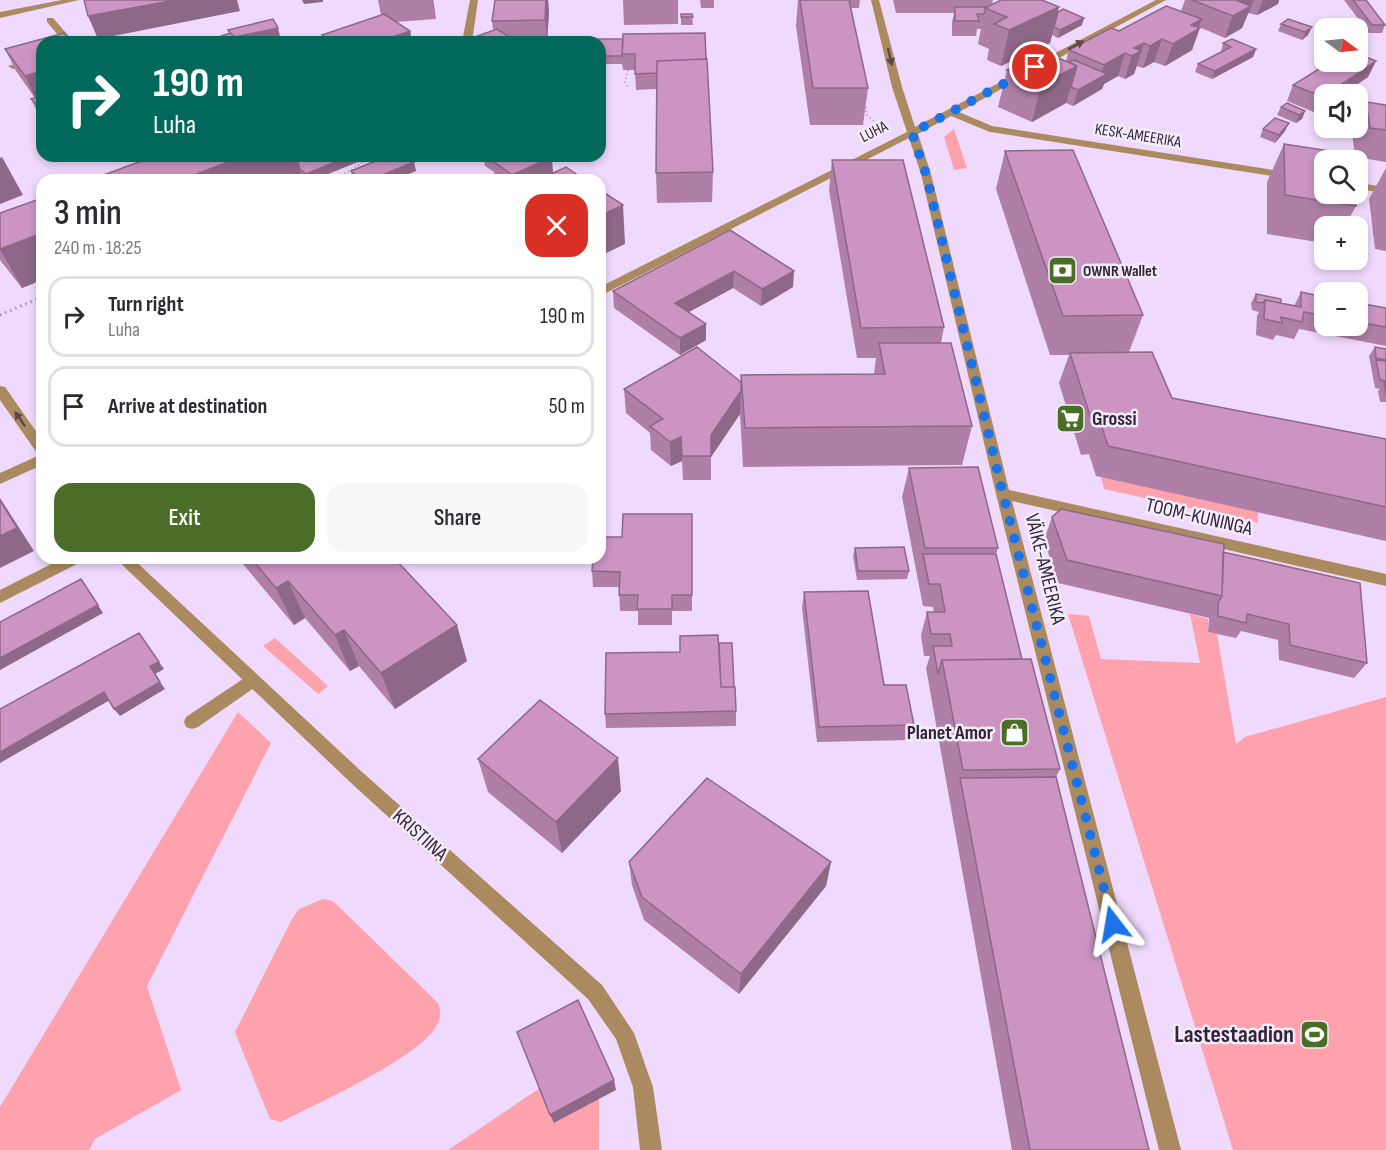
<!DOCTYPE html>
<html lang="en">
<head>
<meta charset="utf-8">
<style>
	:root { --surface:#fff; --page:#f7f7f7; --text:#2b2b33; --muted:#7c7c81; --line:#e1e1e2; --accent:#4a6e27 }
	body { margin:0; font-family:"Sofia Sans Condensed",sans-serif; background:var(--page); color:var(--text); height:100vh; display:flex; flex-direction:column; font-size:22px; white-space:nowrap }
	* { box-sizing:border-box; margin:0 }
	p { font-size:20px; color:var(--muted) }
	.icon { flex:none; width:33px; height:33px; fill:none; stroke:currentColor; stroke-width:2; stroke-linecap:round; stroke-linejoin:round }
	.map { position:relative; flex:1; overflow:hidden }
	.side { position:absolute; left:36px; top:174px; width:570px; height:390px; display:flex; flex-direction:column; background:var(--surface); border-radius:18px; box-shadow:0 3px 9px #0003 }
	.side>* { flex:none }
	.guide { position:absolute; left:36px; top:36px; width:570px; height:126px; border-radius:18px; box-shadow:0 3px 9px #0003; background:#00695c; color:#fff; overflow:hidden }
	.needle { width:39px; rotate:105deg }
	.buttons { position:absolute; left:1314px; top:18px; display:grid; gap:12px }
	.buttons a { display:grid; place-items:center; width:54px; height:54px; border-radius:12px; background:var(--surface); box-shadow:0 3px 9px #0003; font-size:30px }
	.pin { position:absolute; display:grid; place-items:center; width:51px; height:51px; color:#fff; margin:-26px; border:3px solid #fff; border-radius:50%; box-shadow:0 2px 6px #0007 }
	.me { position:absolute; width:66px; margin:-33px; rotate:346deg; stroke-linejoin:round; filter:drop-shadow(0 0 4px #0008) }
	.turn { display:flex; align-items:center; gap:21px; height:126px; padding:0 18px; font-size:27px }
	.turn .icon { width:78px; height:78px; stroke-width:2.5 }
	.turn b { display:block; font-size:42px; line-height:51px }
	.round { display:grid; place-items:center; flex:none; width:63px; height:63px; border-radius:18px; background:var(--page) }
	.summary { display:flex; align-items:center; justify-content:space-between; height:102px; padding:0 18px }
	h1 { font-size:36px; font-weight:600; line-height:45px }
	.primary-button { display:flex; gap:12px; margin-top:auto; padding:12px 18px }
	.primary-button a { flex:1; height:69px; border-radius:18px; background:var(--accent); color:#fff; font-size:24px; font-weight:600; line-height:69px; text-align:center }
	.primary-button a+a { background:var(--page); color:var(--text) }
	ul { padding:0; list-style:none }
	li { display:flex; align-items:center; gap:18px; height:81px; margin:0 12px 9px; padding:0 6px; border:3px solid var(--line); border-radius:18px }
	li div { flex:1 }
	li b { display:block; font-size:22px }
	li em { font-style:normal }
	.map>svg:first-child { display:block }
	.green { fill:#fea2ad }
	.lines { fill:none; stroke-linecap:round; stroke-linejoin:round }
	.path-far1 { stroke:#a794b3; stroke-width:2; stroke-dasharray:1 3; stroke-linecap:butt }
	.path { stroke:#a794b3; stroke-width:3; stroke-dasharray:1.5 4; stroke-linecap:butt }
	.service { fill:#ac8a5f; fill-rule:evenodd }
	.minor { fill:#ac8a5f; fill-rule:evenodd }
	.wall { fill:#af7fa7 }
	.shaded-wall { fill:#8e6888 }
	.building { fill:#cb94c2; stroke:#8e6888; stroke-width:1.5 }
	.oneway { fill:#5d4847 }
	.route { stroke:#1a73e8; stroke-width:10; stroke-dasharray:0 18 }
	.labels { text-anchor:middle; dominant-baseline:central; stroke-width:5; stroke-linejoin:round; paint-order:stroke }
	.far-street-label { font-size:16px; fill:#32243a; stroke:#f4edf9 }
	.far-poi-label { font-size:16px; font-weight:bold; fill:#32243a; stroke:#f4edf9; text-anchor:start }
	.poi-label { font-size:20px; font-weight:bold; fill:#32243a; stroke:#f4edf9; text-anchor:start }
	.street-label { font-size:20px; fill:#32243a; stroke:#f4edf9 }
	.near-poi-label { font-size:24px; font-weight:bold; fill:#32243a; stroke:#f4edf9; text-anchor:end }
</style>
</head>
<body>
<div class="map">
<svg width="1386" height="1150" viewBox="0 0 1386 1150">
	<rect width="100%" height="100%" fill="#efd9fd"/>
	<path class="green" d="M954 129 967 168 954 170 944 137Z
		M1101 477 1258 512V523L1104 489Z
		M1068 614 1089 616 1101 659 1200 663 1190 614 1208 619V632L1217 634 1236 744 1245 737 1386 697V1150H1233Z
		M275 638 328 686 318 694 263 646Z
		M238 712 271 743 147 986 181 1090 95 1139 89 1150H0V1107Z
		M323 899 333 901 438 1003C441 1011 441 1018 437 1025 421 1057 316 1104 281 1122L270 1119 235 1032 292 919 299 909Z
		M540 1088 554 1123 599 1099V1150H448Z"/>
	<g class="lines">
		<path class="path-far1" d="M628 70 625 82 628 87
			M865 103 867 115 875 122
			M330 180 350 171 371 156"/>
		<path class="path" d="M0 315 42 297"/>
		<path class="service" d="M47 18H53L74 42H64L47 22Z
			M42 56V62L13 69 8 66Z
			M42 454V465L0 484V473Z
			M252 673 258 675 260 680 258 685 198 727 192 729 186 727 184 722 186 717Z"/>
		<path class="minor" d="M62 0H79L0 18V12Z
			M470 0H478L472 42H462Z
			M871 0H879L902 87 915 127 1156 0H1166L959 112 992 126 1324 178V184L990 132 951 116 918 134 931 174 1009 490 1386 574V586L1012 501 1181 1150H1159L996 494 921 174 909 138 600 296V287L907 132 892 87Z
			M1358 183 1386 187V193L1358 189Z
			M0 386 5 387 42 440V455L37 453 0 400Z
			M63 558H83L81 562 0 603V590Z
			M115 558H132L362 772 602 985 634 1033 653 1087 662 1150H640L633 1087 616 1039 588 999 350 782Z"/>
	</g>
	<path class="wall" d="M378 0H433L436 19 396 22 410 31 412 42H324L322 35 381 15Z
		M495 0H548L549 12 547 42H461L493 30 492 21Z
		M623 0H678V24L624 25Z
		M700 0H714V8H701Z
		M798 0H860L859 8H851L868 88 863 125H810L796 26Z
		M893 0H993L992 5 1058 12 1082 25 1058 38 1052 35 1050 43 1001 66 987 60 989 49 978 44 981 29H977L976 36H952V22L954 13H896Z
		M1185 0H1279L1278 4 1257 15 1248 13 1242 28 1225 38 1199 27 1192 50 1165 66 1154 62 1143 68 1137 66 1134 74 1125 79 1118 76 1104 84 1102 89 1073 106 1066 103 1032 122 998 107 1007 70 1066 61 1069 50 1119 31 1181 11Z
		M1344 0H1366L1385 25 1382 33H1369Z
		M681 14H692L693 25H681Z
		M1288 19 1308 35 1302 40 1278 31 1281 24Z
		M705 33 713 172 712 202 657 203 656 173 657 89 636 90 635 70H623L622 64H600V42L623 39Z
		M42 42V121L31 99 35 98 16 71 5 49Z
		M1223 43 1256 49 1253 57 1212 79 1195 72 1198 64 1221 52Z
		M1376 61 1368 77 1343 94H1324V107L1316 113 1287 101 1293 85Z
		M600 100 605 121 606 137H600Z
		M1366 102 1386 105V162L1355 157 1352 131 1354 128H1358V120Z
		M1281 107 1305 111 1302 119 1296 123 1277 115Z
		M1263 129 1285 131 1275 143 1260 137Z
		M1284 144 1324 160 1356 206 1345 226H1324V243L1267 234V182Z
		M1005 151 1143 315 1129 352 1172 398 1386 439V541L1096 476 1089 454 1081 455 1059 383 1069 355H1050L996 189Z
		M377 156H406L416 171 393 180H354L353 179 351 171 378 160Z
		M483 156H550L553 173 585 180H498L495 178 494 172 485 166Z
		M832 160 944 327 941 343 972 426 962 465 743 467 740 414 711 457V480H683L682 461 671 466 651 450 650 433 626 413 624 389 741 382V375L874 374 876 358H857L829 190Z
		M360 161 313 180H306L302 177 293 180H90Z
		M1386 168V251L1375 249 1369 199Z
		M42 198V280L22 288 0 260V213Z
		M730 230 793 287 761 306 733 288 689 312 706 340 680 355 614 308 613 291Z
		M1301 292 1324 297V326H1358V303L1386 308V346L1299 329 1294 339 1276 335 1273 340 1256 335 1257 316 1259 312 1252 310 1251 303 1256 294 1281 303 1294 306Z
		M1375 347 1386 349V402H1380L1378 391 1380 389 1375 388 1369 356Z
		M909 468 998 548 996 554 1022 659 1060 769 1056 777 1149 1150H1012L931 696 926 668 930 656H924L921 635 927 612H934L933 607 923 606 902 497Z
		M692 514V611H672V625H638V611H620L619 587H593L592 571 622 537Z
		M1052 517 1223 552 1367 663 1354 678 1279 660 1278 640 1241 631 1236 638 1208 632 1209 618 1058 583 1044 540Z
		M855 548 909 571 907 579 857 580 853 556Z
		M238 558H381L467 661 395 709 359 666 350 671 305 618 294 625Z
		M804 592 884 685 914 725 909 740 817 742 802 608Z
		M719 643 734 687 736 711V726L606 728 605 714 680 652Z
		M478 759 621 791 562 853 488 792Z
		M629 862H831L826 886 739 994 644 920 632 885Z"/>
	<path class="shaded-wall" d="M176 0H237L240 11 98 39 88 16Z
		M302 0H323V2L304 4Z
		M432 0H433L436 19Z
		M546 0H548L549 12 547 42 545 20Z
		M1240 0H1254L1242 28 1225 38 1238 1Z
		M1263 0H1279L1278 4 1257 15Z
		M1059 7 1050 43 1001 66 1009 30Z
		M1084 18 1082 25 1058 38 1060 30Z
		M1202 19 1198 29 1200 28 1192 50 1165 66 1173 44 1191 25Z
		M1312 27 1308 35 1302 40 1305 32Z
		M278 28 280 36 252 42H233L232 38Z
		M410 31 412 42H378Z
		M1162 39 1154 62 1143 68 1150 46Z
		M1144 43 1134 74 1125 79 1134 48Z
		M1256 49 1253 57 1212 79 1215 71Z
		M1125 53 1118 76 1104 84 1102 89 1073 106 1078 90 1100 77 1104 65Z
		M1376 61 1368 77 1343 94H1327Z
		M1077 66 1066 103 1032 122 1041 85Z
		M42 71V97L36 99 25 76Z
		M1324 96V107L1316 113 1323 97Z
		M1305 111 1302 119 1296 123 1299 115Z
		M1289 123 1285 131 1275 143 1279 135Z
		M70 156H79L71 159Z
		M244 156H296L302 177 293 180H181Z
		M350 156H359L360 161 313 180H307L306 174Z
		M2 157 23 195 0 204V158Z
		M552 157 553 174 540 180H513L512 175Z
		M414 162 416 171 393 180H370Z
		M623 205 625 244 600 256V216Z
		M42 233V280L22 288 0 249Z
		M734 271 733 288 676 319 675 303Z
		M794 271 793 287 761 306 762 289Z
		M706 324V340L680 355V338Z
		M741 391 740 414 711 457V435Z
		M681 437 682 461 671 466 670 442Z
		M0 498 34 551 0 568Z
		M81 579 103 613 0 670V658Z
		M288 581 305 618 294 625 276 588Z
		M457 625 467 661 395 709 381 673Z
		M344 630 359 666 350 671 335 635Z
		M159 662 164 669 155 674 150 666Z
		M160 682 165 689 120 716 114 709Z
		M104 692 110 700 0 763V752Z
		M618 758 621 791 562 853 556 822Z
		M831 862 826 886 739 994 741 974Z
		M614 1080 616 1090 554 1123 550 1115Z"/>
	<path class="building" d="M84 0H176L88 16Z
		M495 0H546L545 20 492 21Z
		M800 0H849L868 88H813Z
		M1001 0H1042L1059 7 1009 30 994 24 1007 17 985 8Z
		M1192 0H1240L1238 1 1251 6 1233 16Z
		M1353 0H1366L1385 25H1372Z
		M1166 6 1202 19 1191 25 1200 28 1173 44 1162 39 1150 46 1144 43 1134 48 1141 51 1132 56 1125 53 1104 65 1069 50 1111 28 1119 31Z
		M955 7H988L985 8 984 14H977L979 21H955Z
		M1063 9 1084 18 1060 30 1054 27 1058 12Z
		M384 14 410 31 378 42H332L322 35Z
		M681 14H692L693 17H681Z
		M273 19 278 28 235 37 230 33 228 30Z
		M1288 19 1312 27 1305 32 1281 24Z
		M497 29 517 42H461Z
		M64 33 71 42H42V71L25 76 5 49Z
		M230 33 241 42H204Z
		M705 33 706 59 657 61V73L635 74V54H622L623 34Z
		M598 39H623L622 56H600V42H598Z
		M1232 39 1256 49 1215 71 1198 64 1231 47 1223 43Z
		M1042 51 1077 66 1041 85 1007 70Z
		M1358 54 1376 61 1327 94H1324V96L1323 97 1293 85 1330 62H1358Z
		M707 59 713 172 656 173 657 61Z
		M1074 60 1107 74 1078 90 1071 87 1077 66 1069 62Z
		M42 96V110L31 99Z
		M600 100 605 121H600Z
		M1366 102 1386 105V130L1370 128Z
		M1287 103 1305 111 1299 115 1281 107Z
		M1275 118 1289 123 1279 135 1263 129Z
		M1284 144 1342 153 1343 160H1324V194H1355L1356 206 1285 195Z
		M1073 150 1143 315 1063 316 1005 151Z
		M155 156H244L181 180H90Z
		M296 156H350L306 174 300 169Z
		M380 156H406L414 162 370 180H362L351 171 383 158Z
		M491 156H550L552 157 512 175 493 161 497 160Z
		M832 160H903L944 327 861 328Z
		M566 167 585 180H538Z
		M600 190 623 205 600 216Z
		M42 198V233L0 249V213Z
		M730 230 794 271 762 289 734 271 675 303 706 324 680 338 613 291Z
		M1301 292 1324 297V316L1304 312 1302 322 1281 317 1282 323 1264 319 1265 300 1301 307Z
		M1256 294 1281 299V303L1265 300 1263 303 1256 302Z
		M1358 303 1386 308V327L1358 322Z
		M879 343H951L972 426 745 428 741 375 885 374Z
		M697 347 741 382V391L711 435V456H682L681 437 670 442 650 426 663 419 624 389Z
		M1375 347 1386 349V360L1376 358Z
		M1152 352 1172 398 1386 439V507L1108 446 1101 424 1093 425 1070 353Z
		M1376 360 1386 361V381L1380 380Z
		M1384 382H1386V393Z
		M978 467 998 548H925L909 468Z
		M0 500 17 528 0 536Z
		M1061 509 1224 544 1222 596 1067 560 1052 517Z
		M623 514H692V595H672V609H637L638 595H619L620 572 592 571 593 558H600V537H622Z
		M904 547 909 571H858L855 548Z
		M1223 552 1360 583 1367 663 1290 645 1289 624 1247 614 1246 623 1218 616V603L1222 596Z
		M923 554H996L1022 659 942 660 938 674 933 646H952L950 634H931L927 612H945L940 584H929Z
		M251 558H381L386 563 394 558 457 625 381 673 344 630 335 635 288 581 276 588Z
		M81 579 98 605 0 658V622Z
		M868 591 884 685H906L914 725 819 727 804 592Z
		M139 633 159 662 150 666 160 682 114 709 104 692 0 752V709Z
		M718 635 721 687H735L736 711 605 714 606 653 680 652V636Z
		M719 643H732L734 687H721Z
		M1031 659 1060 769 963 770 942 660Z
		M540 700 618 758 556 822 478 759Z
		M1056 777 1149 1150H1030L960 778Z
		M707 778 831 862 741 974 642 897 629 862Z
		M578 1000 614 1080 550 1115 517 1032Z"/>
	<defs><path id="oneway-solid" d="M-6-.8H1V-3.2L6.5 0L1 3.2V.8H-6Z" transform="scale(1.5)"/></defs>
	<g class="oneway">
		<use href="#oneway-solid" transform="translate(1076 45) rotate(-28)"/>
		<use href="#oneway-solid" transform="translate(890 57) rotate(77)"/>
		<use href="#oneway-solid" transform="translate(20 419) rotate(-125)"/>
	</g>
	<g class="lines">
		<path class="route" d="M1035 67 912 133 926 174 1003 494 1113 924"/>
	</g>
	<defs>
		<symbol id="bank-square" viewBox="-11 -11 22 22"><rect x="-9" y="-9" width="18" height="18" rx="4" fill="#4a6e27" stroke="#f4edf9"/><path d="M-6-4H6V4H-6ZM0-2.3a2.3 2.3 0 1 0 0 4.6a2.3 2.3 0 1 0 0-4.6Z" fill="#fff"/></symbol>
		<symbol id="supermarket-square" viewBox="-11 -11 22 22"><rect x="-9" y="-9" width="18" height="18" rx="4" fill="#4a6e27" stroke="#f4edf9"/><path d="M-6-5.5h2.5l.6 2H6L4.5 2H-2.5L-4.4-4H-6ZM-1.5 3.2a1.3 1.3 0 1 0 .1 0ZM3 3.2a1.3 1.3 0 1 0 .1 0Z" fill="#fff"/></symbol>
		<symbol id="shop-square" viewBox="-11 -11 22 22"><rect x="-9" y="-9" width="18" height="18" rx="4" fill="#4a6e27" stroke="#f4edf9"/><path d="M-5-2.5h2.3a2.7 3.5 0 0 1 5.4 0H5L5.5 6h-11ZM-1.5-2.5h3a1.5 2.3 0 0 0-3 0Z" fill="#fff"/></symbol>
		<symbol id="stadium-square" viewBox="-11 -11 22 22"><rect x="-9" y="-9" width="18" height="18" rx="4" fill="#4a6e27" stroke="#f4edf9"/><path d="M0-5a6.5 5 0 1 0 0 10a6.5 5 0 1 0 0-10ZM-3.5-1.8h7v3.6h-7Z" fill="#fff"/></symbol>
	</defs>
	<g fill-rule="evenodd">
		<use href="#bank-square" x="1046" y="254" width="33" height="33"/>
		<use href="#supermarket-square" x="1054" y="402" width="33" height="33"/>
		<use href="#shop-square" x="998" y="716" width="33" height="33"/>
		<use href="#stadium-square" x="1298" y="1018" width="33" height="33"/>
	</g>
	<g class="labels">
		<g class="far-street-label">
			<text transform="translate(874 132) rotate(-27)">LUHA</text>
			<text transform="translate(1138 136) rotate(9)">KESK-AMEERIKA</text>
		</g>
		<g class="far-poi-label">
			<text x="1083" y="271">OWNR Wallet</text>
		</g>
		<g class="poi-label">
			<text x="1092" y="419">Grossi</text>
			<text x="993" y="733" text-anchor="end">Planet Amor</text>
		</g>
		<g class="street-label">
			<text transform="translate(1199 517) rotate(13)">TOOM-KUNINGA</text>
			<text transform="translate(1045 569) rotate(76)">VÄIKE-AMEERIKA</text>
			<text transform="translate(420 835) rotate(42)">KRISTIINA</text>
		</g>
		<g class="near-poi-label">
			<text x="1294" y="1034">Lastestaadion</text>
		</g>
	</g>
</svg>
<div class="buttons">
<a><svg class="needle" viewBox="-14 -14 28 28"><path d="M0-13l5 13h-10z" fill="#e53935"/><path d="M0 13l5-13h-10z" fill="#7c7c81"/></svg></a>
<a><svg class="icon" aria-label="sound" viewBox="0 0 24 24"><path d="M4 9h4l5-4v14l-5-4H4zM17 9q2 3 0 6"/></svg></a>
<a><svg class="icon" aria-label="search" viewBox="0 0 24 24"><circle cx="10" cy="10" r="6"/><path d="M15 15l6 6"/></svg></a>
<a>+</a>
<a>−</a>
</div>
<div class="pin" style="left:1035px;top:67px;background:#d93025"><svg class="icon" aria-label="arrive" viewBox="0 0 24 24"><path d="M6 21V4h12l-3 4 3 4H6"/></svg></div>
<svg class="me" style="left:1113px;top:924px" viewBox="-20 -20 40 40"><path d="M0-17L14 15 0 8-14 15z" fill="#1a73e8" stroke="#fff" stroke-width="4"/></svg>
<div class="guide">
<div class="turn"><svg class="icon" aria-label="right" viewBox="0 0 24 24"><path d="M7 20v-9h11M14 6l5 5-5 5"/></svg><div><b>190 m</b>Luha</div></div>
</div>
<section class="side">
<div class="summary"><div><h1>3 min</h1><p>240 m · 18:25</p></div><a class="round" style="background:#d93025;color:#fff"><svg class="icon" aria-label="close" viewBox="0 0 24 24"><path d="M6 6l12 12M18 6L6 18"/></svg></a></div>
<ul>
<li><svg class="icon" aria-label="right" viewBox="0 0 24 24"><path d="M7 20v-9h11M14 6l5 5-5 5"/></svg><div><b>Turn right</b><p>Luha</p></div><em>190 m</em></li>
<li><svg class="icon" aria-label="arrive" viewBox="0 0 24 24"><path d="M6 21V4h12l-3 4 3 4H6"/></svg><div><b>Arrive at destination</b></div><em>50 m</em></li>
</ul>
<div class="primary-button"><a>Exit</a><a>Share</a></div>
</section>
</div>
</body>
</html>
